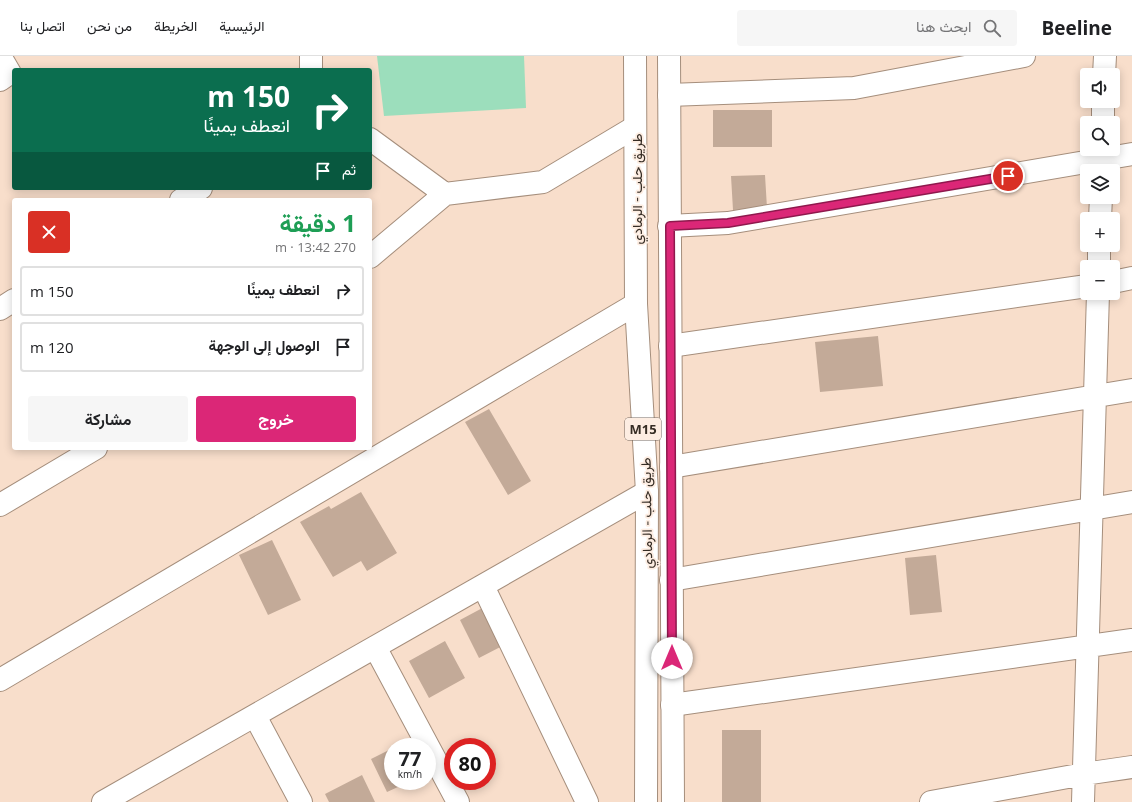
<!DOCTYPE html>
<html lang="ar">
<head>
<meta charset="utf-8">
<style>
	:root { --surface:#fff; --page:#f6f6f6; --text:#202124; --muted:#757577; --line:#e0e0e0; --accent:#db2777 }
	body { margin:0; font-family:"Open Sans",Vazirmatn,sans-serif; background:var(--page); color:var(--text); direction:rtl; height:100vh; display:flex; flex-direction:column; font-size:15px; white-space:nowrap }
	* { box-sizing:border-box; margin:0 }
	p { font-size:13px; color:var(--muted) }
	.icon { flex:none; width:22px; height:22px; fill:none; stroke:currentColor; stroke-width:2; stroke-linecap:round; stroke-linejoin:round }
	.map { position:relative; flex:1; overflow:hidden; direction:ltr }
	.sheet { position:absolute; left:12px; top:142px; width:360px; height:252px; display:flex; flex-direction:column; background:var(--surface); border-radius:4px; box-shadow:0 2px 10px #0003; direction:rtl }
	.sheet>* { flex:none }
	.guide { position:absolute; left:12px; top:12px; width:360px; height:122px; border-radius:4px; box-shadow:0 2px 10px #0003; direction:rtl; background:#0b6e4f; color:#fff; overflow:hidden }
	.controls { position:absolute; left:1080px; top:12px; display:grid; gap:8px }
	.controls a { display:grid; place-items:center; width:40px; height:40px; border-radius:4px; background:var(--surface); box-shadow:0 2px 10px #0003; font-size:20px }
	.speed { position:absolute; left:384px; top:682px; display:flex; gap:8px; font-size:20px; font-weight:700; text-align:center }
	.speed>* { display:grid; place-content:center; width:52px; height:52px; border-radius:50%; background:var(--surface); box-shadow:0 2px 10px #0003; line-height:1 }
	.speed small { font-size:10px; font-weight:400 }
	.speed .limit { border:6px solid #d22; background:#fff; color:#111 }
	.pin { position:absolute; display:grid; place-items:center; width:34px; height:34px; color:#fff; margin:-17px; border:2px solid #fff; border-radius:50%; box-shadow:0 1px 4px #0007 }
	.me { position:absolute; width:44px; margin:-22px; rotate:0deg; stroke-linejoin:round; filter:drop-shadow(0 0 3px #0008) }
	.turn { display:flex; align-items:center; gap:14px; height:84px; padding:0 16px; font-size:18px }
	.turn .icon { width:52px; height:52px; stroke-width:2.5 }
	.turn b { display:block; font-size:28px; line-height:34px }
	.then { display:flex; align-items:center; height:38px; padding:0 16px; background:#0003; gap:8px; font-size:15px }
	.round { display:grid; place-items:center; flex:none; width:42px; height:42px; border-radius:4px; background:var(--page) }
	.overview { display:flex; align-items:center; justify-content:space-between; height:68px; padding:0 16px }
	h1 { font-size:24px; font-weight:700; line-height:30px; color:#1e9e55 }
	.button { display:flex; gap:8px; margin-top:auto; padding:8px 16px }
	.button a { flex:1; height:46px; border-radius:4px; background:var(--accent); color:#fff; font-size:16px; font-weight:700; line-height:46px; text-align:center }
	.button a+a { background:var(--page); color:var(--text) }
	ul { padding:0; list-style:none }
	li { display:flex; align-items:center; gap:12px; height:50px; margin:0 8px 6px; padding:0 8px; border:2px solid var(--line); border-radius:4px }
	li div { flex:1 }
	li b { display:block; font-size:15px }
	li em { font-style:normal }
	header { display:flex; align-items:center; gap:24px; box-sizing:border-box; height:56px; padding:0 20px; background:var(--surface); border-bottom:1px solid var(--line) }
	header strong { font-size:19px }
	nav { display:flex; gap:22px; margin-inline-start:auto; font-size:14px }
	.search { width:280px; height:36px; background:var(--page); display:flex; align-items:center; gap:10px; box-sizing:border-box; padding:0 14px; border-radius:4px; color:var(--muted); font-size:15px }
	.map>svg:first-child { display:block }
	.green { fill:#9cdebc }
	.building { fill:#c3aa98 }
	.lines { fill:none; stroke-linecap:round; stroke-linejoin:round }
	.minor-casing { stroke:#a58e7c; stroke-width:24 }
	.highway-casing { stroke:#a58e7c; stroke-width:24 }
	.minor { stroke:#fff; stroke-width:22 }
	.highway { stroke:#fff; stroke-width:22 }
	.route-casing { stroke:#8e194d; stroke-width:10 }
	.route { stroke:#db2777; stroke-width:7 }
	.labels { text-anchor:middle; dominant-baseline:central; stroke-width:3.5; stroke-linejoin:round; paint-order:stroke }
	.shield { fill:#fdede2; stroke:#72675e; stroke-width:1 }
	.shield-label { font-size:13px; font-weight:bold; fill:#362d25 }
	.street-label { font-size:14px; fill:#362d25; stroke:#fdede2 }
</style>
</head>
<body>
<header>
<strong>Beeline</strong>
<div class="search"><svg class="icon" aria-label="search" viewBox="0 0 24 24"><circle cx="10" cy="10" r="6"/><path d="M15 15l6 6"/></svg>ابحث هنا</div>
<nav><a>الرئيسية</a><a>الخريطة</a><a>من نحن</a><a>اتصل بنا</a></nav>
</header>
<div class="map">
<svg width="1132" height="746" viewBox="0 0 1132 746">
	<rect width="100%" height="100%" fill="#f8decb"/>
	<path class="green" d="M377 0H524L526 52 384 60Z"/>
	<path class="building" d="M713 54H772V91H713Z
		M765 119 767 152 733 154 731 120Z
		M878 280 883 330 820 336 815 286Z
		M489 353 531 425 508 439 465 366Z
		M361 436 397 497 367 515 361 505 333 521 300 466 329 450 331 453Z
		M272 484 301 544 268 559 239 499Z
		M936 499 942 556 910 559 905 502Z
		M488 549 508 587 479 602 460 564Z
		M445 585 465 622 429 642 409 605Z
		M722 674H761V746H722Z
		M411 683 415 691H395Z
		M393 692V725H411L387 736 371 703Z
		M362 719 375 746H329L325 738Z"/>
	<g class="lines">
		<defs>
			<path id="minor" d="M0 0 10 17 0 24
				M311 14V0
				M1104 19 1105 0
				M669 39 854 32 1024 0
				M1103 67V45
				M370 83 445 138
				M181 144 201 132
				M1100 163 1101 141
				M669 170 728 167 1132 98
				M370 201 445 138 543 126 635 71
				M1099 211V189
				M1113 226 1132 222
				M0 253 14 244
				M670 290 1087 230
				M671 411 1132 334
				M0 449 96 392
				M671 524 1132 446
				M483 530 587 746
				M375 591 458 746
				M0 624 636 248
				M672 649 1132 584
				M255 660 301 746
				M103 746 647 436
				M931 746 1084 718 1132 711
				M1083 746 1098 237"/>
			<path id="highway" d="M635 0 636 248 647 436 646 746
				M669 0 673 746"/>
		</defs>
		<use href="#minor" class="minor-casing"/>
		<use href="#highway" class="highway-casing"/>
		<use href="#minor" class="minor"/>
		<use href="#highway" class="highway"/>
	</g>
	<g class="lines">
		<defs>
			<path id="route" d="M672 602 670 170 728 167 1008 120"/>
		</defs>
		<use href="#route" class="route-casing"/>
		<use href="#route" class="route"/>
	</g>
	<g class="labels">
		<rect class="shield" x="625" y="362" width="36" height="22" rx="3"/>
		<g class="shield-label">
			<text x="643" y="373">M15</text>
		</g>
		<g class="street-label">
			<text transform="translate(636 133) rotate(-90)">طريق حلب - الرمادي</text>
			<text transform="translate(646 457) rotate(-91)">طريق حلب - الرمادي</text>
		</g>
	</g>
</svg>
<div class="controls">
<a><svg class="icon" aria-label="sound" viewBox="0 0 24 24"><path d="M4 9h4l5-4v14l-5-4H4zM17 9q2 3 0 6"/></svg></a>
<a><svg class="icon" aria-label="search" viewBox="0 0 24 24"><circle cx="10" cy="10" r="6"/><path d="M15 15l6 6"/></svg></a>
<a><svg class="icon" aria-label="layers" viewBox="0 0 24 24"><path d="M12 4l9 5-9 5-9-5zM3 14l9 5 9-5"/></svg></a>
<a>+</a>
<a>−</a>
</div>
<div class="speed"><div>77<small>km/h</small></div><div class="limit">80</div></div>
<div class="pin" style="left:1008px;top:120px;background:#d93025"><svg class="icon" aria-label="arrive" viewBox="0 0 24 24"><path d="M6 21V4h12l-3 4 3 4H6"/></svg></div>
<svg class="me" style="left:672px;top:602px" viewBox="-20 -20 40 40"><circle r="19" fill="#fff"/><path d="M0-13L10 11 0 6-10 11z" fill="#db2777"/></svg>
<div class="guide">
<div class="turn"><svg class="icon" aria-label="right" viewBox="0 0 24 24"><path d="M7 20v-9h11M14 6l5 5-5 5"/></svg><div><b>150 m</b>انعطف يمينًا</div></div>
<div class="then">ثم<svg class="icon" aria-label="arrive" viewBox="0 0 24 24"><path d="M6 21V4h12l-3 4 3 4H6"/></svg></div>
</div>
<section class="sheet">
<div class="overview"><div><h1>1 دقيقة</h1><p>270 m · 13:42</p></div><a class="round" style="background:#d93025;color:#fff"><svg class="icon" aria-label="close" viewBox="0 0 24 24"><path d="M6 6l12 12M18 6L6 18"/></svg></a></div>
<ul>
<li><svg class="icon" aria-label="right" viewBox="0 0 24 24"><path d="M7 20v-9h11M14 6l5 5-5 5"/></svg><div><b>انعطف يمينًا</b></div><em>150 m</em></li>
<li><svg class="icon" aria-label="arrive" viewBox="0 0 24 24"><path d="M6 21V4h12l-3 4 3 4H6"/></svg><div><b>الوصول إلى الوجهة</b></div><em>120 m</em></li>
</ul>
<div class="button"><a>خروج</a><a>مشاركة</a></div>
</section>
</div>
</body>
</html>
